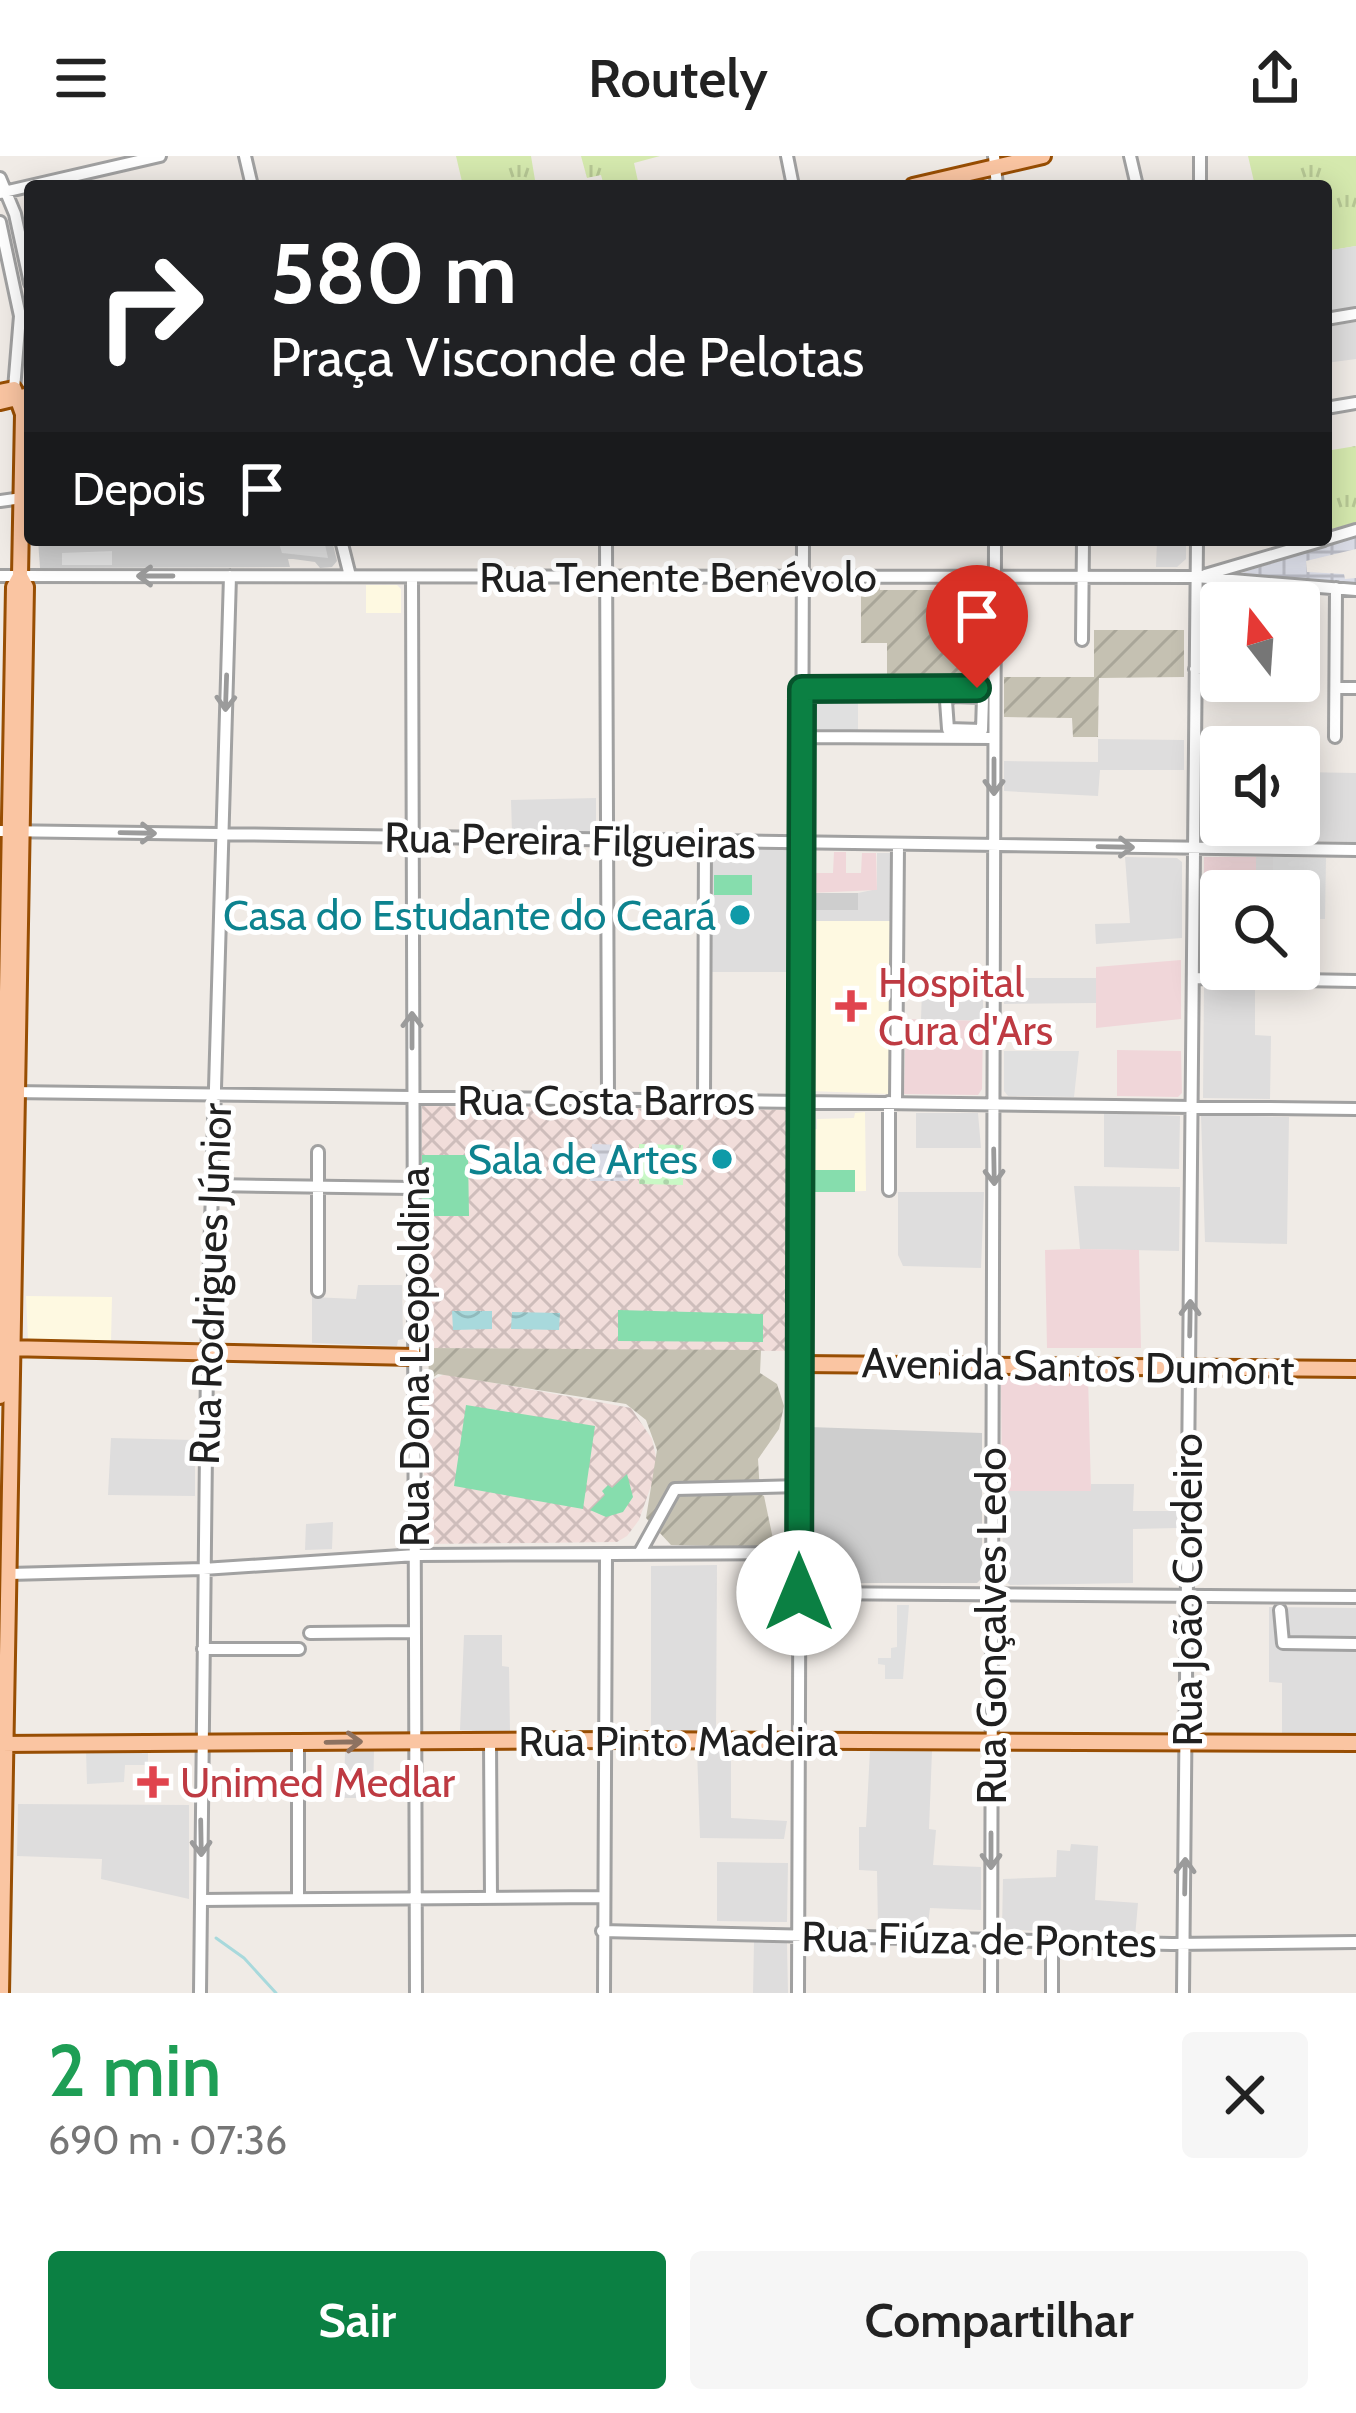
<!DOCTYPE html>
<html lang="pt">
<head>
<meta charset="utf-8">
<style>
	:root { --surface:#fff; --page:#f6f6f6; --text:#222; --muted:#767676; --accent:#0b8043 }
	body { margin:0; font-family:Cabin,sans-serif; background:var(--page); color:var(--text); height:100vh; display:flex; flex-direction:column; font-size:45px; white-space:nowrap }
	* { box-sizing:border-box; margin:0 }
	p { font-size:39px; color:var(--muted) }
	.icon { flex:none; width:66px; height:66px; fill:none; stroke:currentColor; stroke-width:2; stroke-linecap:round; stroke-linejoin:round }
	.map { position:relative; height:1837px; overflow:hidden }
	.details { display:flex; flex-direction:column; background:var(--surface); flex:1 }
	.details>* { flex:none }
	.banner { position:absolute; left:24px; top:24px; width:1308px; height:366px; border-radius:12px; box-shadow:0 6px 30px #0003; background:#202124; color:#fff; overflow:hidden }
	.needle { width:78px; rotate:343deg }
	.fabs { position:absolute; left:1200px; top:426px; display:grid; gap:24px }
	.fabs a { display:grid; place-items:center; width:120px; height:120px; border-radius:12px; background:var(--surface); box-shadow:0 6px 30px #0003; font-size:60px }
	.pin { position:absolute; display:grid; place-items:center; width:102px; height:102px; color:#fff; margin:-123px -51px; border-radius:50% 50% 50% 0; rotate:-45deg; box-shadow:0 0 12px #0007 }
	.pin .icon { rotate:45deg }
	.me { position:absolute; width:132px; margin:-66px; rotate:0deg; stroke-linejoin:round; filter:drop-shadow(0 0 9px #0008) }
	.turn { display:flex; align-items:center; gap:42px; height:252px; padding:0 48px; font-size:54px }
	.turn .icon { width:156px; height:156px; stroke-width:2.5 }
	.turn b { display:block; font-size:84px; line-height:102px }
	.then { display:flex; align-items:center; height:114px; padding:0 48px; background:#0003; gap:24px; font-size:45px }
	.round { display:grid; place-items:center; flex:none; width:126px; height:126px; border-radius:12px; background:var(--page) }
	.overview { display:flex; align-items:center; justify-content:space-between; height:204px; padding:0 48px }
	h1 { font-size:72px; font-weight:600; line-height:90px; color:#1e9e55 }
	.cta { display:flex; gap:24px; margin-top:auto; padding:24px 48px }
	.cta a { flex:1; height:138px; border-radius:12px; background:var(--accent); color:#fff; font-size:48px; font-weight:600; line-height:138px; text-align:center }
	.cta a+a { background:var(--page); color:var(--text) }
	header { display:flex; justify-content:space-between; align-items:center; height:156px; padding:0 48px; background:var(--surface); font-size:54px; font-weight:600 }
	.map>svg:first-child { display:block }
	.residential { fill:#dedddd }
	.commercial { fill:#f0d6d9 }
	.education { fill:#fef9e1 }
	.religious { fill:#cecece }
	.military { fill:url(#military-cross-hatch) }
	.construction { fill:url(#construction-furrows) }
	.grass { fill:url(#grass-tufts) }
	.park { fill:url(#park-dots) }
	.pitch { fill:#86ddad }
	.parking { fill:#e0e0e0 }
	.plaza { fill:url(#plaza-grid) }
	.water { fill:url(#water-waves) }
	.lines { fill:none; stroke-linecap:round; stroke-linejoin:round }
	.stream { stroke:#a8d9dc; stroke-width:3 }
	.minor-casing { stroke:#a1a1a1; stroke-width:16 }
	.major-casing { stroke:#984e03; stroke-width:20 }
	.minor { stroke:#fff; stroke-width:10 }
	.major { stroke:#fac5a2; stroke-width:14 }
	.oneway { stroke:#9b9b9b }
	.oneway2 { stroke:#8d7261 }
	.route-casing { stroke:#07532c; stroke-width:30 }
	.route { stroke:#0b8043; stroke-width:21 }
	.culture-dot { fill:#0f9aa8; stroke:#fff; stroke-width:4.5 }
	.health-dot { fill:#e0444e; stroke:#fff; stroke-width:4.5 }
	.labels { text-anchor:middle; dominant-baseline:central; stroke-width:10; stroke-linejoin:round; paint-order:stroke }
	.street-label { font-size:42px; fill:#202020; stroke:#fff }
	.culture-label { font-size:42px; fill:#0d838f; stroke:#fff; text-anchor:end }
	.health-label { font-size:42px; fill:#be3a42; stroke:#fff; text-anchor:start }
</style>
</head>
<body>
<header><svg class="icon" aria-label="menu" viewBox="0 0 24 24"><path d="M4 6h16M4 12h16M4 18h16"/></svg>Routely<svg class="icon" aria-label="share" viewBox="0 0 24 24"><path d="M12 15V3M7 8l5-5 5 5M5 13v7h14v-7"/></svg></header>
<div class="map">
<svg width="1356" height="1837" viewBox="0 0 1356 1837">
	<defs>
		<pattern id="military-cross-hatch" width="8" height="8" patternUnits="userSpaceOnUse" patternTransform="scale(3)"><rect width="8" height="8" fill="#f1ddda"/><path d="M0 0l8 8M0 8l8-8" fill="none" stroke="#cebdbb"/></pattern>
		<pattern id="construction-furrows" width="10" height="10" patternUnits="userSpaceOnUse" patternTransform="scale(3)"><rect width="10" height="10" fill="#c5c1b2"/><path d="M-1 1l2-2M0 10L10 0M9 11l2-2" fill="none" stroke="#a9a699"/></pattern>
		<pattern id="grass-tufts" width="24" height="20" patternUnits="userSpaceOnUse" patternTransform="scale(3)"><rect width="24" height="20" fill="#d5e9ae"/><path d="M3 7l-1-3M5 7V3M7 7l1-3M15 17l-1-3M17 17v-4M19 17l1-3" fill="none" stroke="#b7c895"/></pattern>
		<pattern id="park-dots" width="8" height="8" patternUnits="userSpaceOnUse" patternTransform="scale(3)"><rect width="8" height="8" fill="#c9f8c5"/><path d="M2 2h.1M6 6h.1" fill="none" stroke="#acd4a9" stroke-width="1.8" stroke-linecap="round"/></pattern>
		<pattern id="plaza-grid" width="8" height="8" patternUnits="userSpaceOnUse" patternTransform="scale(3)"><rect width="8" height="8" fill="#dadce6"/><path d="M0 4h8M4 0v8" fill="none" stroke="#bbbcc5"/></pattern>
		<pattern id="water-waves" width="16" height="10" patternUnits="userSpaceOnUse" patternTransform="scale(3)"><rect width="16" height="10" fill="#a8d9dc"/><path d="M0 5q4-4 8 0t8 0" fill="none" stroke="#90babc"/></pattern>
	</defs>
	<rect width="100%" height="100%" fill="#f0ebe6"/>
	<path class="residential" d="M1356 166V203L1326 207V171Z
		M1157 384H1186V403L1177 411H1156Z
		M1098 583 1184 584V614H1100L1098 640 1004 635V605L1098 606Z
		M1299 616 1356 617V686L1308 685V654L1299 653Z
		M596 642V670L590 676H512L511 644Z
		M719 693H788L791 697V816H711L713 698Z
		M877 697H892V765H810L809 754 857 753 858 737 877 733Z
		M1125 701 1177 702 1182 706V782L1096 788 1095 768 1130 767Z
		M1256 701H1273V735H1256Z
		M1203 762H1221V813H1289V817L1203 815Z
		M1004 822H1096V847L1004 848Z
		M1204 830H1255V879L1271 880 1270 943 1203 942Z
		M922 834H983V865L921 863Z
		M916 957H978L981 992H916Z
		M1104 957 1180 960 1179 1013 1104 1011Z
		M1201 959 1289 961 1287 1088 1205 1086Z
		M1074 1030 1180 1031 1179 1095 1080 1093Z
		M898 1036H984L981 1112 903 1110 898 1099Z
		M358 1129H402L403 1183 398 1184 397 1190 312 1187V1141L356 1143Z
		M111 1282 195 1284V1340L108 1339Z
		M1091 1328H1134L1133 1355H1178L1177 1372 1133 1373V1427L1010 1429 1003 1422 1002 1335H1090Z
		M333 1366 332 1393 305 1394 306 1368Z
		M717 1409 716 1576 651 1575V1410Z
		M1269 1451 1356 1452V1580L1282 1578V1527L1269 1526Z
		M464 1479H502V1510L509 1511 510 1577 460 1574Z
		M697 1594H731V1662L787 1665 784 1683 700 1682Z
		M870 1594 932 1595 929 1673 936 1674 933 1709 981 1711V1754L930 1752 927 1775 878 1772 877 1715 859 1714V1671H866Z
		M374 1595 373 1642H344L345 1596Z
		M18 1648 189 1649V1743L101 1723 102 1703 17 1700Z
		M1071 1688 1098 1690 1095 1744 1138 1747 1135 1781 1002 1773 1003 1723 1056 1721 1057 1694 1070 1695Z
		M717 1706 788 1707 787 1766 717 1765Z
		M754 1786 787 1787 788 1837H753Z"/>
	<path class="commercial" d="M834 696H846V717H861L862 697H876L877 734 809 737V717H833Z
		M1204 701H1256V735H1221V743H1204Z
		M1181 804V863L1096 872V811Z
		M906 863 983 865 982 933 978 939 904 938Z
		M1117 894 1181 895 1182 937 1178 941 1117 940Z
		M1080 1093 1139 1094 1141 1192H1047L1045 1094Z
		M1010 1219 1088 1220 1091 1335H1002L1001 1229Z"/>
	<path class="education" d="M366 429H397L401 433V457H366Z
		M1213 431 1269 436V447H1221V478L1207 479V435Z
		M810 765H892L890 938 810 935Z
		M865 956 866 1035 810 1036 809 974 817 973V963L854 962 855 957Z
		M26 1140 112 1141 111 1186 28 1184Z"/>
	<path class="religious" d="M38 384H332L337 405 332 411 320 412 315 406 293 403H288L290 411 40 412Z
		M809 737H858V754H809Z
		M809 1271 982 1277V1422L977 1427H814L810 1422Z"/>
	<path class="military" d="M422 950 788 954 789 1195 420 1192 425 1178V1152L420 1144Z
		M445 1218 631 1252 652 1283 658 1310 639 1364 627 1380 617 1386 426 1388 422 1237 425 1227Z"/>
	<path class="construction" d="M861 428H879L880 434H979L984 515 980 519H887V487H861Z
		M1094 474H1184V521L1099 522 1098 581H1073L1072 562 1004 561V521H1094Z
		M428 1192 761 1194 760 1217 777 1228 784 1250 779 1273 758 1303 760 1338 764 1340 773 1383 763 1391 671 1389 646 1362 657 1294 646 1264 626 1248 438 1218 429 1224Z"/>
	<path class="grass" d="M456 0H531L536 30H463Z
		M581 0H660L634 7 639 30H604L601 19 587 22Z
		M1248 0H1356V90L1326 95V30H1255Z
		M1356 290V366L1326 375V295Z"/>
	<path class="park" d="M639 988 683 989V1029L639 1028Z"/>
	<path class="pitch" d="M714 719H752V739H714Z
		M422 999H468L469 1060H421Z
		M810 1014H855V1036H810Z
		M618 1154 763 1158V1186L618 1185Z
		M466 1249 595 1270 583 1353 454 1330Z
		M627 1318 633 1341 623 1356 606 1361 590 1354 605 1339 602 1335 608 1329 612 1332Z"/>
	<path class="parking" d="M1356 90V150L1326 156V95Z
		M278 384H324L328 402 282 397Z
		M112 395V409H62V397Z
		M858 535V575L810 576V536Z
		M1273 701 1326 702 1325 763H1299V735H1273Z
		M1004 895H1079L1074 941 1008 940 1004 935Z
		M897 1449H909L903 1523H885V1509L878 1508V1502H891V1492L897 1491Z
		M86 1595H148V1609H125L124 1626 87 1628Z"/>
	<path class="plaza" d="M1356 381V393L1306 405 1307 416 1344 418 1345 423 1356 422V428L1241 417Z
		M592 988 626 989 628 1025H590Z"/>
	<path class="water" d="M452 1155H492V1173L453 1174Z
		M512 1156 560 1157 559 1174 511 1173Z"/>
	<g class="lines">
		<path class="stream" d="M216 1782 244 1802 276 1837"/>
		<defs>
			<path id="minor" d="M245 0 252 30
				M787 0 793 30
				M994 0 997 30
				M1130 0 1137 30
				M0 22 15 58 30 127
				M1200 30V0
				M0 37 160 0
				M0 66 20 160 14 233
				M1326 163 1356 158
				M1326 252 1356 247
				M0 345 22 342
				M1326 383 1356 374
				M341 384 350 420
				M606 384 608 944
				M1205 419 1324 384
				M0 420 1196 421 1356 434
				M412 421 416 1837
				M1082 484 1083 384
				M1195 513 1221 510
				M1336 532H1356
				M802 533 994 532
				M953 540 983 541 982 574 948 573 946 545Z
				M801 581 994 582
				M1335 581 1336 432
				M0 675 1356 694
				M1194 822 1356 825
				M9 936 1356 953
				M704 945 705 686
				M889 946V1034
				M896 946 898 689
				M212 1029 413 1032
				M318 1135V996
				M639 1398 675 1333 801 1330
				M9 1418 203 1413 416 1399 798 1397
				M799 1437 1356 1441
				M1280 1454 1283 1487 1356 1488
				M310 1477 414 1476
				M203 1493H299
				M490 1585 491 1742
				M298 1743V1587
				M202 1744 602 1741
				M602 1775 1172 1788 1356 1786
				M200 1837 207 1205 230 420
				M604 1837 606 1399
				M798 1837 803 384
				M991 1837 995 384
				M1052 1837V1785
				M1183 1837 1197 384"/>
			<path id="major" d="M913 30 1043 0
				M0 236 14 233 23 258
				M0 246 25 240
				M5 1192 414 1201
				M800 1208 1356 1213
				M0 1240 14 431 20 420 23 258 28 240
				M0 1588 606 1584 1356 1587
				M1 1837 26 431 20 420"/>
		</defs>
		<use href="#minor" class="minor-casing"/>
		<use href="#major" class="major-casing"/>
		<use href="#minor" class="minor"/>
		<use href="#major" class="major"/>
	</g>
	<defs><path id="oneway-shaft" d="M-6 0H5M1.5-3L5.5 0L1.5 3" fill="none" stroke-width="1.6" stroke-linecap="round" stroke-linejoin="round" transform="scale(3)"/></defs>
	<g class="oneway">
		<use href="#oneway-shaft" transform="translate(155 420) rotate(180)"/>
		<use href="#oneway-shaft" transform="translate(226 537) rotate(92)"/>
		<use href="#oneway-shaft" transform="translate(994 621) rotate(90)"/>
		<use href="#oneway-shaft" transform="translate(138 677) rotate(1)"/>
		<use href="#oneway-shaft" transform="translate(1116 691) rotate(1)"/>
		<use href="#oneway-shaft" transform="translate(412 874) rotate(-90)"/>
		<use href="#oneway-shaft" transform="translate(994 1011) rotate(89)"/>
		<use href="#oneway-shaft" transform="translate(1190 1162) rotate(-89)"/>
		<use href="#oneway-shaft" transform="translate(201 1682) rotate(89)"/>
		<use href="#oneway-shaft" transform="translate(991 1695) rotate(90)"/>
		<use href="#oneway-shaft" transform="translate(1185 1720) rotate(-89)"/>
	</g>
	<use class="oneway2" href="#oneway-shaft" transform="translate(344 1586) rotate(-1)"/>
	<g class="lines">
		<defs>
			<path id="route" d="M799 1437 802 533 977 532"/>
		</defs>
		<use href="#route" class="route-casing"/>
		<use href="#route" class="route"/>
	</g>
	<g class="culture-dot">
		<circle cx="740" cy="759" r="12"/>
		<circle cx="722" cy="1003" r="12"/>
	</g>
	<g class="health-dot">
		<path d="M845 832h12v12h12v12h-12v12h-12v-12h-12v-12h12z"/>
		<path d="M147 1608h12v12h12v12h-12v12h-12v-12h-12v-12h12z"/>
	</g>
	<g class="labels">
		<g class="street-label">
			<text x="678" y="421">Rua Tenente Benévolo</text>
			<text transform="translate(570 684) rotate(1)">Rua Pereira Filgueiras</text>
			<text x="606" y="944">Rua Costa Barros</text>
			<text transform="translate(210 1128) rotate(-88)">Rua Rodrigues Júnior</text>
			<text transform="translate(414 1201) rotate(-90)">Rua Dona Leopoldina</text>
			<text transform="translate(1078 1210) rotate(1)">Avenida Santos Dumont</text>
			<text transform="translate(1187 1434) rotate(-90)">Rua João Cordeiro</text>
			<text transform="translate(991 1470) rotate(-90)">Rua Gonçalves Ledo</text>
			<text x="678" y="1585">Rua Pinto Madeira</text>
			<text transform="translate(979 1783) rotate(1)">Rua Fiúza de Pontes</text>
		</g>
		<g class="culture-label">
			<text x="716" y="759">Casa do Estudante do Ceará</text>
			<text x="698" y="1003">Sala de Artes</text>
		</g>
		<g class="health-label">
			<text x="878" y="826">Hospital<tspan x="878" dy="48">Cura d'Ars</tspan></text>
			<text x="180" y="1626">Unimed Medlar</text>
		</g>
	</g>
</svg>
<div class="fabs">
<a><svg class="needle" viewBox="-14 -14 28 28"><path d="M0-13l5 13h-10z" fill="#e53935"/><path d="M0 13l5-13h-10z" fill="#767676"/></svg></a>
<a><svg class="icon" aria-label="sound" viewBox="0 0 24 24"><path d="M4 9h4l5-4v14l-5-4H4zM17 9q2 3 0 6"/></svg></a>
<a><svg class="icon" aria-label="search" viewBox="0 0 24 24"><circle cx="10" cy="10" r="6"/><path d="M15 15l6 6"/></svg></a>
</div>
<div class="pin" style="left:977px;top:532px;background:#d93025"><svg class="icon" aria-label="arrive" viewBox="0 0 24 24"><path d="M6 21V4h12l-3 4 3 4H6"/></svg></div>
<svg class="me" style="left:799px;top:1437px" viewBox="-20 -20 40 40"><circle r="19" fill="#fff"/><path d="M0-13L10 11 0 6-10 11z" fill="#0b8043"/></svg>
<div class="banner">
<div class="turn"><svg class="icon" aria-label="right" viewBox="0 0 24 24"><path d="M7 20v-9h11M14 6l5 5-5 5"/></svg><div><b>580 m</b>Praça Visconde de Pelotas</div></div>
<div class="then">Depois<svg class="icon" aria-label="arrive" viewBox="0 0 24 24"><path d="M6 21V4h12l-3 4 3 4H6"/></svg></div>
</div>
</div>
<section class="details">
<div class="overview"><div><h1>2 min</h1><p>690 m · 07:36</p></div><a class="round"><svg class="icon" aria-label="close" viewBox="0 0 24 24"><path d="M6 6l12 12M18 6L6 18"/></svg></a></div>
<div class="cta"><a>Sair</a><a>Compartilhar</a></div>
</section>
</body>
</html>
